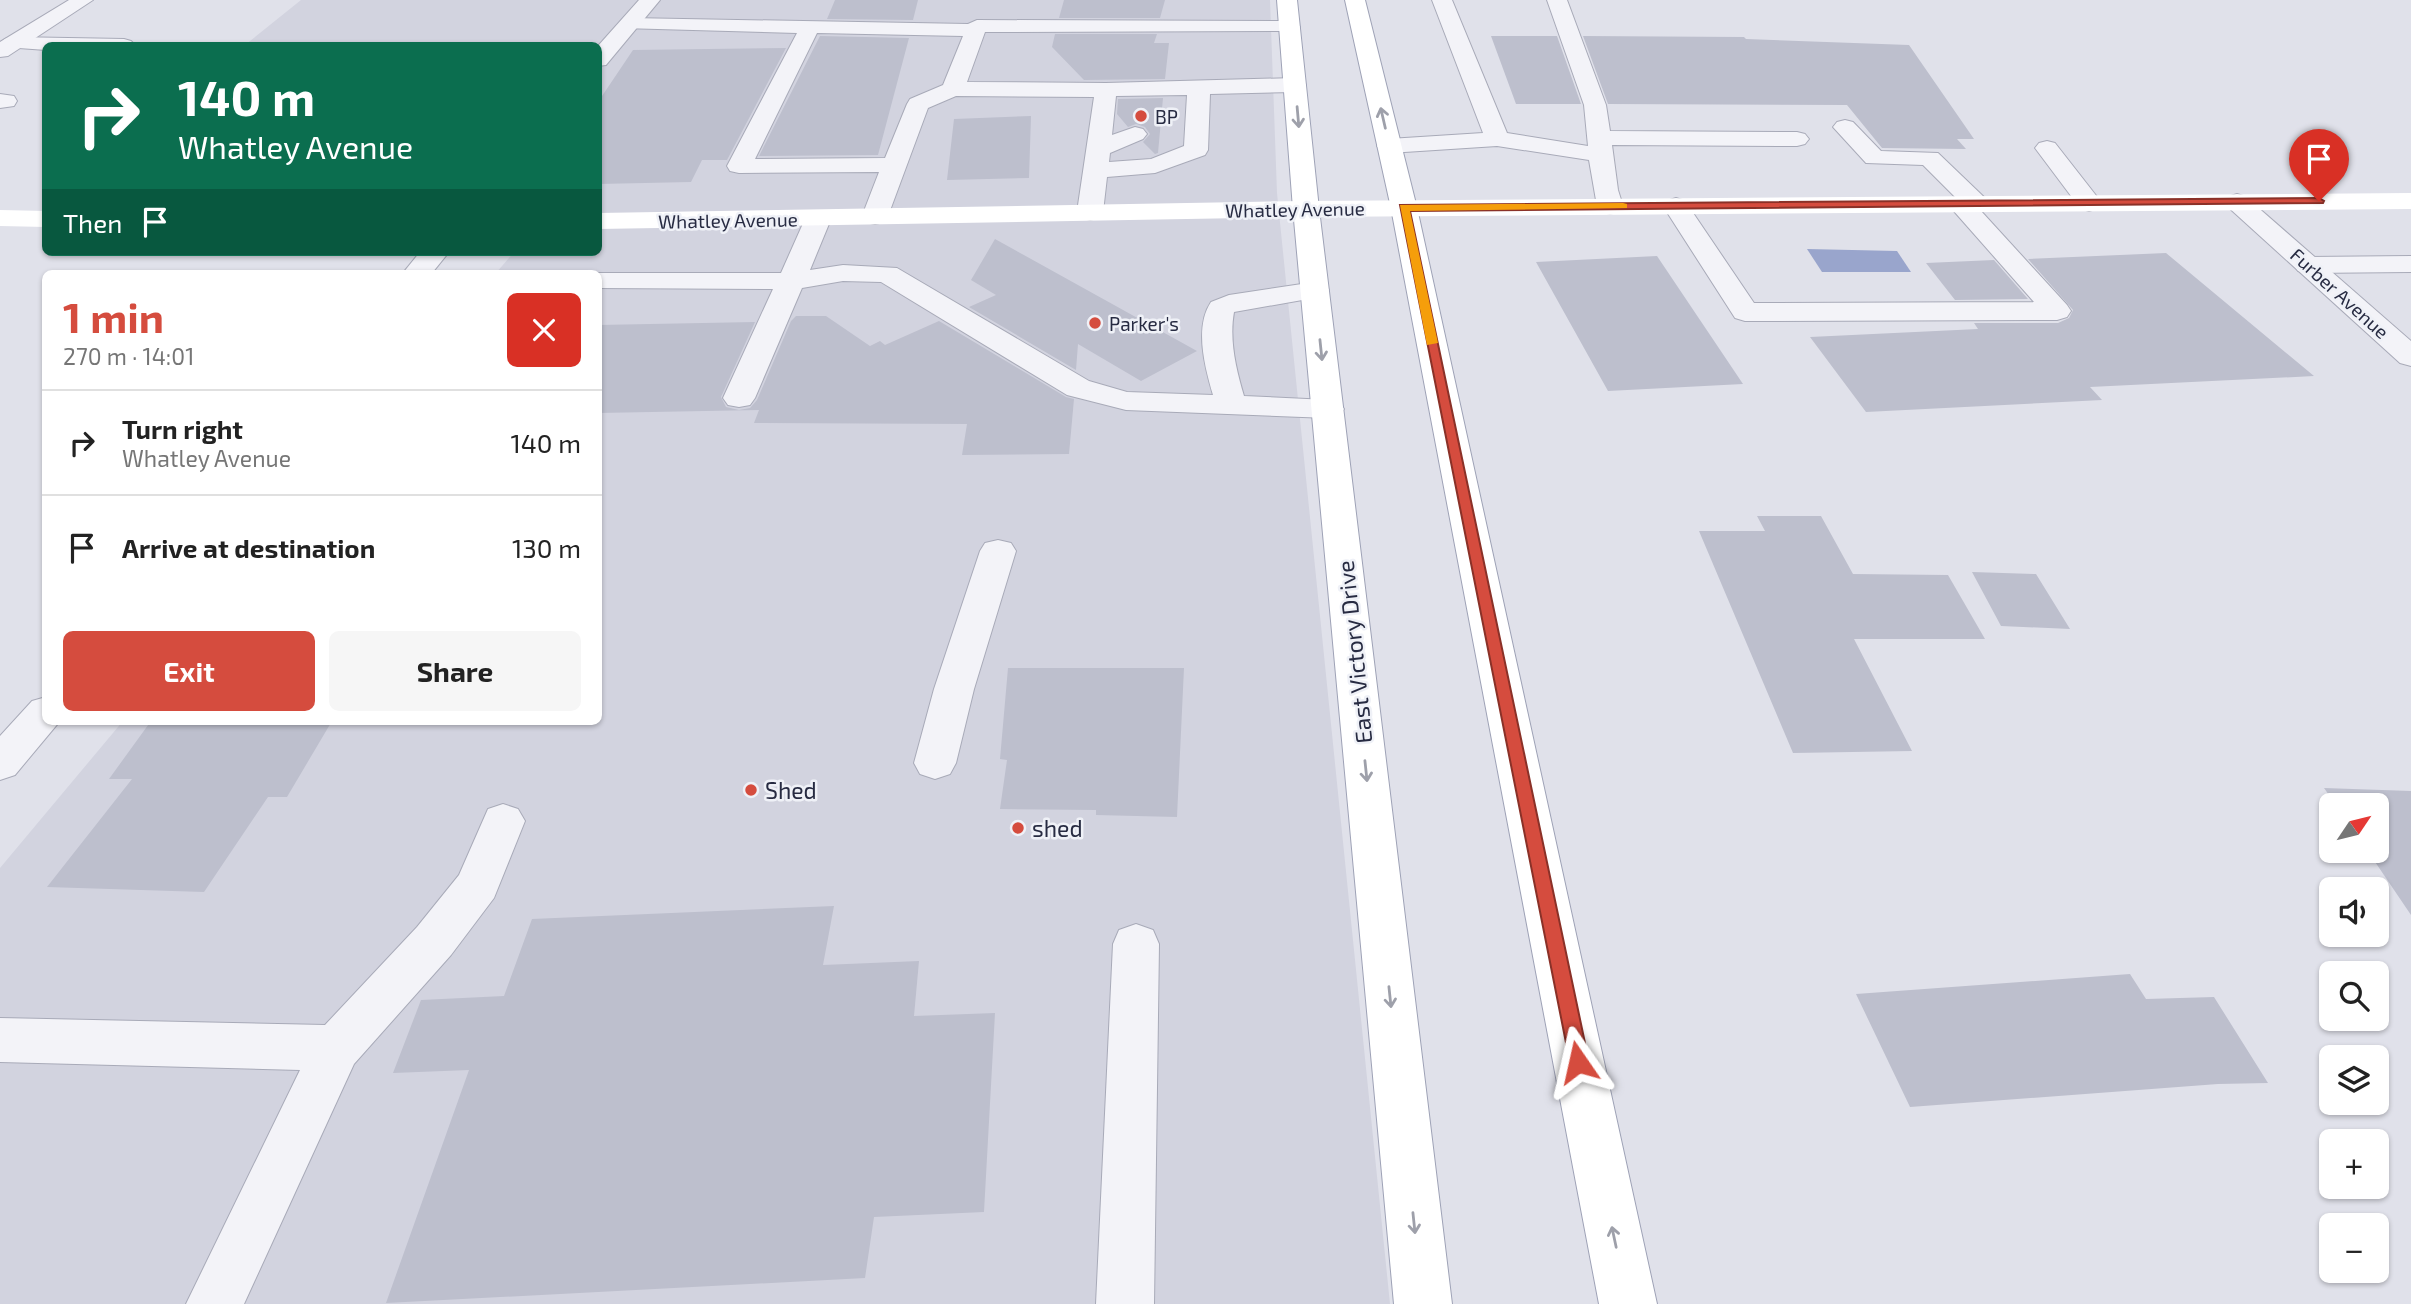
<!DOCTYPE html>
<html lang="en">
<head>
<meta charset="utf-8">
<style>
	:root { --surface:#fff; --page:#f6f6f6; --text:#222; --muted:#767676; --line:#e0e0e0; --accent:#d54c3e }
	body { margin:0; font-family:"Exo 2",sans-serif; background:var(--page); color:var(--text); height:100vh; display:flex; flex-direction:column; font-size:26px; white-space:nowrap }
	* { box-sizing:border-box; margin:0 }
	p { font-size:23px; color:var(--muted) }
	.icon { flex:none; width:38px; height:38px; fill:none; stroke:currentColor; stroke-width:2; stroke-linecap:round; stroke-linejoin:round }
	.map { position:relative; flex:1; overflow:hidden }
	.drawer { position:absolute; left:42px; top:270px; width:560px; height:455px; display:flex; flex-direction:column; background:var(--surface); border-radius:10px; box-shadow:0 2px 5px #0004 }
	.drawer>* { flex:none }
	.hud { position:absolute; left:42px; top:42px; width:560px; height:214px; border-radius:10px; box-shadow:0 2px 5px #0004; background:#0b6e4f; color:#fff; overflow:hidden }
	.needle { width:46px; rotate:55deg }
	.tools { position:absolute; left:2319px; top:793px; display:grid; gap:14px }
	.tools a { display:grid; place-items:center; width:70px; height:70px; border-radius:10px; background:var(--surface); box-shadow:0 2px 5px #0004; font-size:35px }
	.pin { position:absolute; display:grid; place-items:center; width:60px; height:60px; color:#fff; margin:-72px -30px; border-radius:50% 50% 50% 0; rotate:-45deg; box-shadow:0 0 7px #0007 }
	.pin .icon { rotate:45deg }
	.me { position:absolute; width:77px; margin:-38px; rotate:349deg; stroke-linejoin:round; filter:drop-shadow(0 0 5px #0008) }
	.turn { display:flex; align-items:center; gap:24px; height:147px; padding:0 21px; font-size:32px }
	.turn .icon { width:91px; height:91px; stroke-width:2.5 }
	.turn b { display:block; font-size:49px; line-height:60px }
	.then { display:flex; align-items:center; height:66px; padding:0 21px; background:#0003; gap:14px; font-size:26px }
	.round { display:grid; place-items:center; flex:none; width:74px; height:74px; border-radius:10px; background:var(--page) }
	.overview { display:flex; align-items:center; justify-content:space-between; height:119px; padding:0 21px }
	h1 { font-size:42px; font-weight:700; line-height:52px; color:var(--accent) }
	.primary-button { display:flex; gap:14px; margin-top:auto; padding:14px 21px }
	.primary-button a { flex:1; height:80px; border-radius:10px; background:var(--accent); color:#fff; font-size:28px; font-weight:700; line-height:80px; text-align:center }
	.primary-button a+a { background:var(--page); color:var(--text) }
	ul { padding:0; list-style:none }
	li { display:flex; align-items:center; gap:21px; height:105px; padding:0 21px; border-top:2px solid var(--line) }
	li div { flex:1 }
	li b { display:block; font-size:26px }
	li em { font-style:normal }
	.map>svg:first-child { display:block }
	.built { fill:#d2d3df }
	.water { fill:#99a5cc }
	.building { fill:#bdbfcd }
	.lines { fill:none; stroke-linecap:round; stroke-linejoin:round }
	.lane-casing { stroke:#a8aab8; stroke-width:2 }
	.street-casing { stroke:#a8aab8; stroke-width:2 }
	.primary-casing { stroke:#9ea2b6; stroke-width:2 }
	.lane { fill:#f3f3f8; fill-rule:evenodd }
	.street { fill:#f3f3f8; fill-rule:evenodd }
	.secondary { fill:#fff; fill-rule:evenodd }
	.primary { fill:#fff; fill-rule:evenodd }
	.oneway { stroke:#9ea0aa }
	.route { fill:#d54c3e; stroke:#8a3128; stroke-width:2 }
	.slow { fill:#f59e0b }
	.poi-dot { fill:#d54c3e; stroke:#eff1f7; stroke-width:2.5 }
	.labels { text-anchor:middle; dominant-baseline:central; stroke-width:5; stroke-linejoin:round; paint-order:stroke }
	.far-poi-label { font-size:19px; fill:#272b42; stroke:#eff1f7; text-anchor:start }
	.far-street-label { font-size:19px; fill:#272b42; stroke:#eff1f7 }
	.street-label { font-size:23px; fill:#272b42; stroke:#eff1f7 }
	.poi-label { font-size:23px; fill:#272b42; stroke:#eff1f7; text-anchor:start }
</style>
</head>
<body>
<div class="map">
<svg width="2411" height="1304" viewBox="0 0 2411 1304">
	<rect width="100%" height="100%" fill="#e0e1ea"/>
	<path class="built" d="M301 0H1270L1277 193 1390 1304H0V868L123 721H598V273H496L514 252H598V46L245 45Z"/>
	<path class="water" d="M1807 249 1897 251 1911 272H1822Z"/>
	<path class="building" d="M835 0H918L913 20 827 19Z
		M1064 0H1165L1160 18H1059Z
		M1055 34H1157L1154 43H1169L1165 79 1084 80 1052 47Z
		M820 36 909 38 878 155 759 156Z
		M1491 36H1557L1581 104H1516Z
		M1583 36 1744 37 1746 39 1909 45 1974 139H1957L1966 149 1882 148 1847 105 1608 104Z
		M786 48 727 160H702L691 182 598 184V102L633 50Z
		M1163 98 1158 153 1155 154 1143 142 1150 134 1145 127 1136 124 1128 127 1117 114 1118 99Z
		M1031 116 1029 178 947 180 954 119Z
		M995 239 1197 351 1141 381 1078 344 1076 370 969 307 996 295 971 280Z
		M2166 253 2314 376 2090 387 2102 400 1866 412 1810 337 1978 329 1974 323H2058L2069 318 2073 310 2028 259Z
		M1657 256 1743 384 1608 391 1536 262Z
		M1994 260 2028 299 1955 300 1926 263Z
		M796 316H826L870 346 880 341 885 345 939 321 1066 397 1074 399 1069 454 962 455 967 424 754 423 759 410 598 413V325L755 322 721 397 726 407 739 410 750 408 757 400 791 321Z
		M1757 516H1821L1853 574 1948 575 1985 639H1854L1912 751 1793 753 1699 531H1765Z
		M1972 572 2036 574 2070 629 2001 626Z
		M1008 668H1184L1177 817 1096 815V810L1000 809 1007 760 1000 759Z
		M151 721H332L287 797H268L204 892 47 887 132 779H109Z
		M2324 788 2411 791V915L2367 850H2376V805H2336Z
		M834 906 823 965 919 961 914 1016 995 1013 984 1212 874 1217 865 1278 386 1303 469 1070 393 1073 421 1000 504 996 532 919Z
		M2130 974 2146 999 2214 997 2268 1083 2218 1084 1910 1107 1856 994Z"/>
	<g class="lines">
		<defs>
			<path id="lane" d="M1432 0H1452L1507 133 1588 146 1584 105 1547 0H1567L1606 105 1610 131 1797 132 1805 134 1809 139 1805 144 1797 146 1612 145 1618 190 1623 206 1619 211 1610 214 1601 211 1597 206 1589 160 1497 146 1389 153 1381 151 1377 146 1381 141 1389 139 1483 133Z
				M629 18 968 24 977 20 1290 21 1297 23 1300 27 1297 31 985 32 967 82 1106 83 1295 78 1303 80 1306 85 1303 90 1295 92 1210 94 1208 150 1205 155 1155 173 1107 177 1103 212 1099 217 1090 220 1081 217 1077 212 1094 97 956 96 928 108 888 216 884 222 875 224 866 222 862 216 879 172 739 173 730 171 727 166 797 33 622 28 619 24 622 20ZM817 33 963 36 943 85 910 99 907 104 885 158 755 159ZM1187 95 1184 146 1151 159 1109 162 1110 153 1143 139 1147 134 1143 129 1135 127 1112 135 1116 96Z
				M12 37 124 39 131 41 135 45 46 46V50L5 47 1 43 5 39Z
				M0 94 14 96 17 101 14 106 0 108Z
				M1845 120 1853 122 1881 151 1938 153 1986 199 1990 204 1981 211 2067 305 2071 311 2067 317 2057 320 1745 321 1735 318 1663 206 1667 201 1676 198 1685 201 1754 303 2034 302 1952 209 1948 204 1956 198 1923 165 1866 163 1833 127 1837 122Z
				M2047 141 2055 143 2098 198 2102 203 2098 208 2089 211 2080 208 2035 148 2039 143Z
				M818 211 827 213 831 219 810 270 843 265 897 268 1089 381 1127 392 1213 395C1205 368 1194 327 1211 302L1229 295 1315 282 1325 284 1329 290 1325 296 1234 312C1229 340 1236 369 1244 396L1328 400 1339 402 1344 409 1339 416 1328 418 1126 410 1067 395 881 282 843 281 802 288 755 398 750 405 739 407 728 405 723 398 773 289 598 288V273H593H781L805 219 809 213Z
				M2411 256V272L2308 273 2298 271 2294 265 2298 259 2308 257Z
				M998 540 1011 543 1016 551 974 689 956 763 950 774 935 779 920 774 914 763 934 689 980 551 985 543Z
				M503 804 518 809 525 821 494 898 451 955 354 1064 244 1304H186L300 1070 0 1062V1018L325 1025 417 927 459 875 488 809Z
				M1136 924 1153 930 1159 944 1154 1304H1096L1113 944 1119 930Z"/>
			<path id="street" d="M69 0H93L8 56 0 57V42Z
				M639 0H660L606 65 598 66V46Z
				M2237 194 2246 197 2411 341V366L2400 363 2228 207 2224 202 2228 197Z
				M420 252H449L432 273H403Z
				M46 697V721H60L15 775 0 780V736L32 701Z"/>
			<path id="primary" d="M1277 0H1297L1319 209 1452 1304H1394L1293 209Z
				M1345 0H1365L1417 208 1657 1304H1599L1391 208Z"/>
		</defs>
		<use href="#lane" class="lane-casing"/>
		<use href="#street" class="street-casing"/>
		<use href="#primary" class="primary-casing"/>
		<use href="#lane" class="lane"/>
		<use href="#street" class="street"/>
		<path class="secondary" d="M2411 193V209L1306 217 598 229V213L1306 201Z
			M0 210 46 211V227L0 226Z"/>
		<use href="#primary" class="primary"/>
	</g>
	<defs><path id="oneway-shaft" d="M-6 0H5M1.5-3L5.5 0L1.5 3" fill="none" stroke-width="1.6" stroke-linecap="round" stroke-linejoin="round" transform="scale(1.75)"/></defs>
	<g class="oneway">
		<use href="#oneway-shaft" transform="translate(1298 117) rotate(85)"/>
		<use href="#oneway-shaft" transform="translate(1383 118) rotate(-103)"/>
		<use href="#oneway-shaft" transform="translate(1321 350) rotate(84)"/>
		<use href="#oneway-shaft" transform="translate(1366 771) rotate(84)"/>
		<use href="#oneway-shaft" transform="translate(1390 997) rotate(84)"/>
		<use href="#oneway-shaft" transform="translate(1414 1223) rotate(84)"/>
		<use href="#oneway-shaft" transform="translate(1614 1237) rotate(-102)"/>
	</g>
	<path class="route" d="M2319 198 2324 201 2323 203 1410 211 1589 1062 1586 1068 1578 1071 1571 1068 1400 205Z"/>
	<path class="slow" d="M1623 203 1627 204V208L1410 211 1438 343 1427 345 1400 205Z"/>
	<g class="poi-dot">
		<circle cx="1141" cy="116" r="7"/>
		<circle cx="1095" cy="323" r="7"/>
		<circle cx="751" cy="790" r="7"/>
		<circle cx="1018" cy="828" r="7"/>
	</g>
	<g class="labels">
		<g class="far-poi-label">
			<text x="1155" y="116">BP</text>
			<text x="1109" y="323">Parker's</text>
		</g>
		<g class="far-street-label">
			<text transform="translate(1295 209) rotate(-1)">Whatley Avenue</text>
			<text transform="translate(728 220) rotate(-1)">Whatley Avenue</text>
			<text transform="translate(2340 293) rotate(42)">Furber Avenue</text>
		</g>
		<g class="street-label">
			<text transform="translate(1354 652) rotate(-96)">East Victory Drive</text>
		</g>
		<g class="poi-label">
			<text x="765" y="790">Shed</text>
			<text x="1032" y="828">shed</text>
		</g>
	</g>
</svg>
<div class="tools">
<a><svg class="needle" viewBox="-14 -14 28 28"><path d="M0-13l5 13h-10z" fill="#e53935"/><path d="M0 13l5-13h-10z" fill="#767676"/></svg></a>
<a><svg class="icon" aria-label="sound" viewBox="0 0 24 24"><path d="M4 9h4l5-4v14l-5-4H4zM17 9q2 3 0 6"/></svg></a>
<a><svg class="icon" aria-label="search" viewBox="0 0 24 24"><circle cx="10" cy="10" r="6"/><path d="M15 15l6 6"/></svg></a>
<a><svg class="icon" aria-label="layers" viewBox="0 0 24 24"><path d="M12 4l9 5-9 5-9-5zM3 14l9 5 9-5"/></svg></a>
<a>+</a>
<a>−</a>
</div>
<div class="pin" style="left:2319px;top:201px;background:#d93025"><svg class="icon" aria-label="arrive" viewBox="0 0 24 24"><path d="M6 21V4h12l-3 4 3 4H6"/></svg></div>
<svg class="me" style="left:1578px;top:1062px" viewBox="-20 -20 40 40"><path d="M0-17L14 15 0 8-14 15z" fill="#d54c3e" stroke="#fff" stroke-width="4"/></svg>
<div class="hud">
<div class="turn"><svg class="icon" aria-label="right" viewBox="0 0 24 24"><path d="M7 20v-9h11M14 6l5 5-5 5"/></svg><div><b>140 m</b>Whatley Avenue</div></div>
<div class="then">Then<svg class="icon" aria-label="arrive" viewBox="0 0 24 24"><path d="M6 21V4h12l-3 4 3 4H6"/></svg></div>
</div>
<section class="drawer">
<div class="overview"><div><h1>1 min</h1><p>270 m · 14:01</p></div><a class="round" style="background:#d93025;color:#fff"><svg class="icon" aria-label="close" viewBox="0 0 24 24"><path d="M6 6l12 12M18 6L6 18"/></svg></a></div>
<ul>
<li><svg class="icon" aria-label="right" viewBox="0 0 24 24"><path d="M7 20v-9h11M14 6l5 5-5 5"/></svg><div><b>Turn right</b><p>Whatley Avenue</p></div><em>140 m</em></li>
<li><svg class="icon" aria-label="arrive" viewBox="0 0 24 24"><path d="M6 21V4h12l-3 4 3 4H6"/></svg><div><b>Arrive at destination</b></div><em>130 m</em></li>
</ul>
<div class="primary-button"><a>Exit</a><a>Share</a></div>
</section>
</div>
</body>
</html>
